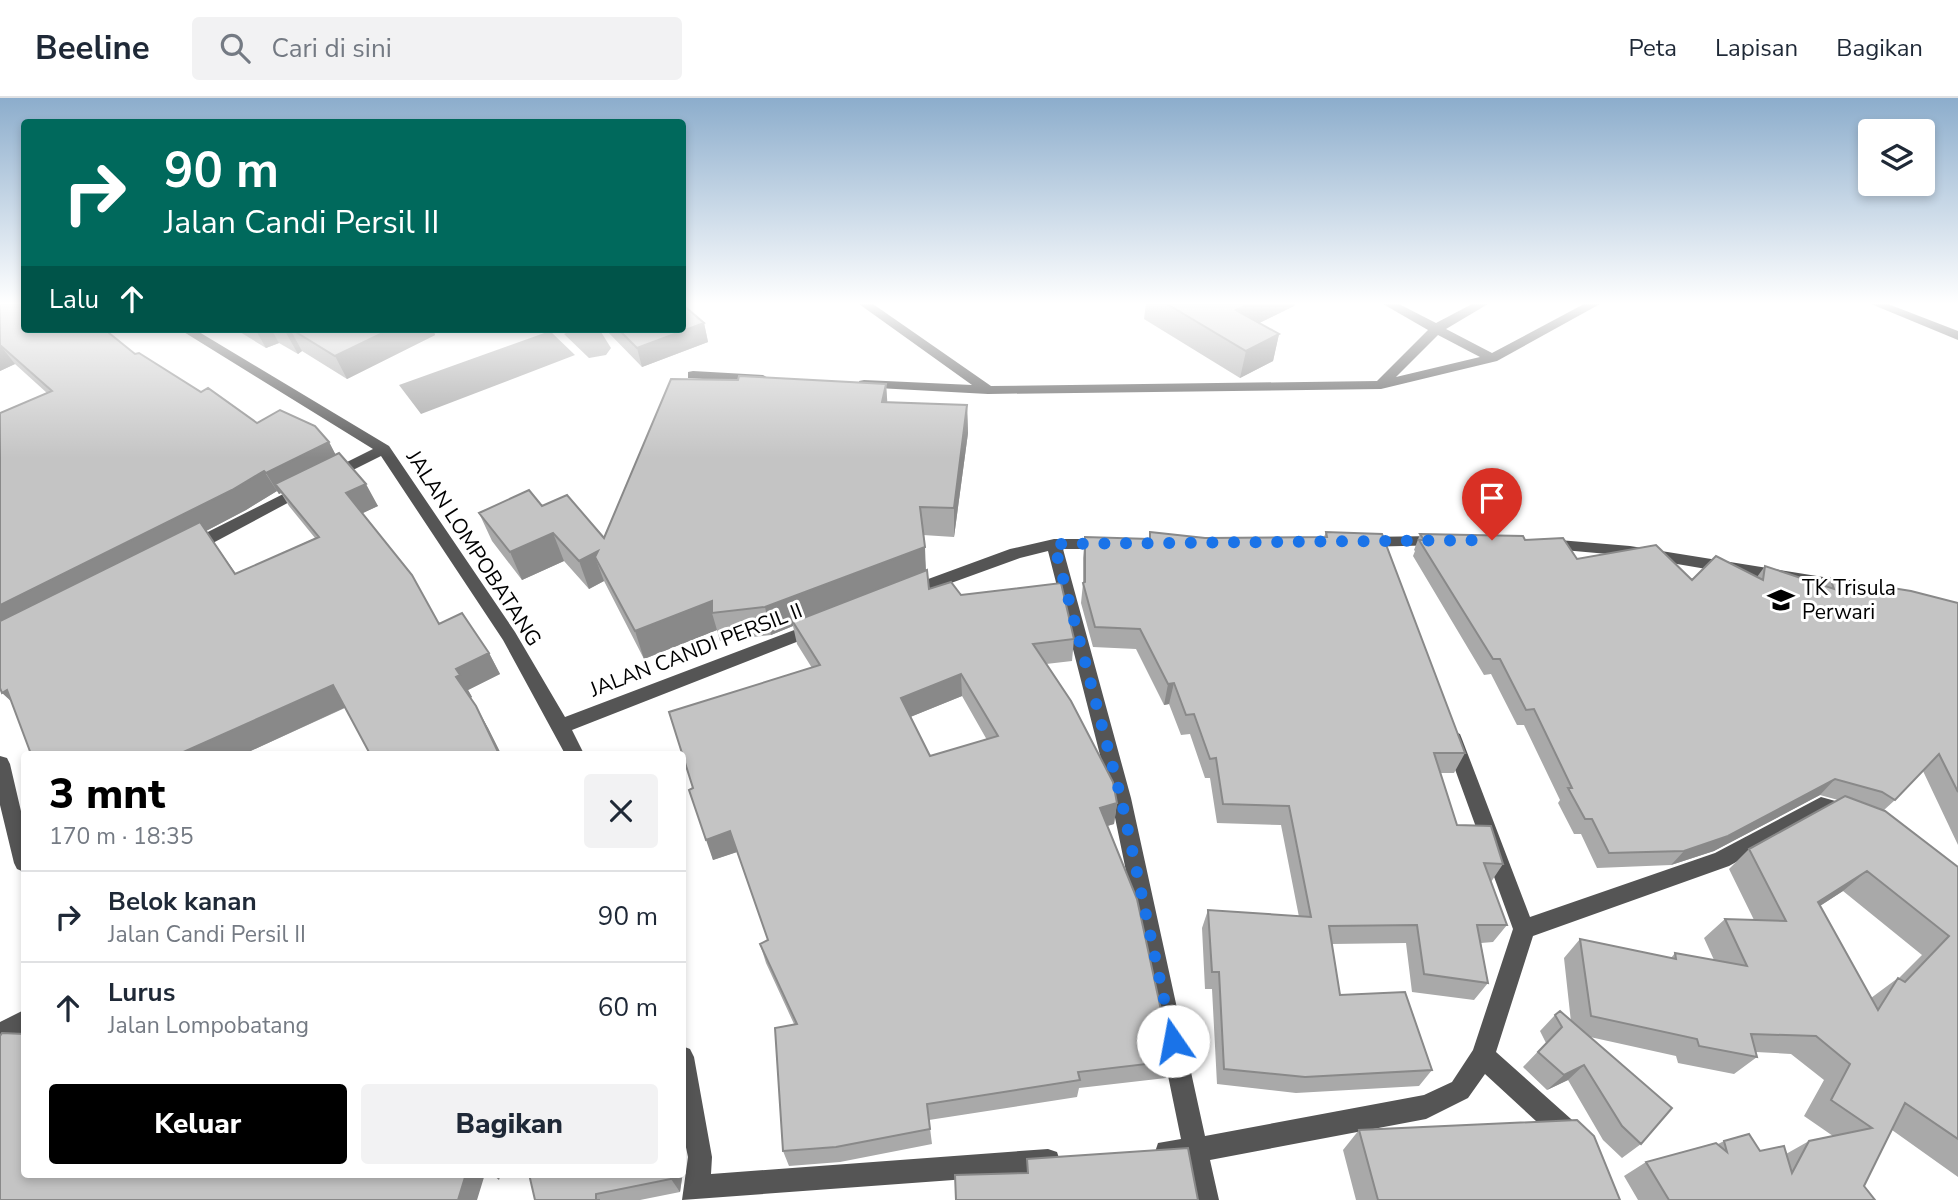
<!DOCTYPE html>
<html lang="id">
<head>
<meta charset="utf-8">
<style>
	:root { --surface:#fff; --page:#f2f2f3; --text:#1f2937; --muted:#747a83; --line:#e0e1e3; --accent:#000 }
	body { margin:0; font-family:"Nunito Sans",sans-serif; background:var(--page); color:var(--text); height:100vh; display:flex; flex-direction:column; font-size:26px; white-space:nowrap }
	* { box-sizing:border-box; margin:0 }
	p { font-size:23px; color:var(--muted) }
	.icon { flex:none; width:38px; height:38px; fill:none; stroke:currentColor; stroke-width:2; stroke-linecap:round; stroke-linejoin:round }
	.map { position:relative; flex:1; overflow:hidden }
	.details { position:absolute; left:21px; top:653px; width:665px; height:427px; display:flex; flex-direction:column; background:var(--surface); border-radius:7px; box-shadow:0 4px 10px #0003 }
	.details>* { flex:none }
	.banner { position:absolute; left:21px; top:21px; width:665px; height:214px; border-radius:7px; box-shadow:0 4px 10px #0003; background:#00695c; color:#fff; overflow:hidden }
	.tools { position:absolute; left:1858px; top:21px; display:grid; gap:14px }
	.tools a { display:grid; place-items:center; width:77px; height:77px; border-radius:7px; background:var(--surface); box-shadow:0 4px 10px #0003; font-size:35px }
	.pin { position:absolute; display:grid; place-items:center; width:60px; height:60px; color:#fff; margin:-72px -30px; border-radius:50% 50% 50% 0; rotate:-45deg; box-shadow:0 0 7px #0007 }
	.pin .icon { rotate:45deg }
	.me { position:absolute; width:77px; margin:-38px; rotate:348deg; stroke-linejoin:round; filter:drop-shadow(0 0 5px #0008) }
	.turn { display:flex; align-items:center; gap:24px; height:147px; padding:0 28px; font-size:32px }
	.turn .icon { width:91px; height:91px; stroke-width:2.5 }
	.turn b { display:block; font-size:49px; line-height:60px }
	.then { display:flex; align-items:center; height:66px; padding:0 28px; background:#0003; gap:14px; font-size:26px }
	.round { display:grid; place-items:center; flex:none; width:74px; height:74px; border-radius:7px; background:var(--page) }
	.head { display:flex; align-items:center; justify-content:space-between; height:119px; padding:0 28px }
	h1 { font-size:42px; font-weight:800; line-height:52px; color:var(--accent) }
	.button { display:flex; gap:14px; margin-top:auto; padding:14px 28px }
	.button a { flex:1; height:80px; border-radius:7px; background:var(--accent); color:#fff; font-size:28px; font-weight:800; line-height:80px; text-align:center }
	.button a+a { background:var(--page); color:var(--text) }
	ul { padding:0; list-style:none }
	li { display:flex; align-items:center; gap:21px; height:91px; padding:0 28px; border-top:2px solid var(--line) }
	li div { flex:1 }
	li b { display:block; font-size:26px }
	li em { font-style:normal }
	header { display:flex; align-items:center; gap:42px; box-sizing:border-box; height:98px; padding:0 35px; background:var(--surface); border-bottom:2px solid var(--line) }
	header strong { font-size:33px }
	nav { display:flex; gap:38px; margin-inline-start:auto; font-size:24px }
	.search { width:490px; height:63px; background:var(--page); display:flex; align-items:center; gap:18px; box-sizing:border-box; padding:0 24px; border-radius:7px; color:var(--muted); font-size:26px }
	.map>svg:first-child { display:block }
	.water { fill:#a3a3a3 }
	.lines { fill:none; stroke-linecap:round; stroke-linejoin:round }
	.minor { fill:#555; fill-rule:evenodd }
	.wall { fill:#a9a9a9; fill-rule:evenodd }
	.shaded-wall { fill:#898989 }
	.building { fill:#c4c4c4; stroke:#898989; stroke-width:2; fill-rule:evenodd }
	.route { stroke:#1a73e8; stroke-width:12; stroke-dasharray:0 21.6 }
	.labels { text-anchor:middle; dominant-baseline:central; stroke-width:6; stroke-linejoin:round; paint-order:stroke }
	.street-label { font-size:21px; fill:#000; stroke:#fff }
	.poi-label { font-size:21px; fill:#000; stroke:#fff; text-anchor:start }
</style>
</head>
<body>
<header>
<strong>Beeline</strong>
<div class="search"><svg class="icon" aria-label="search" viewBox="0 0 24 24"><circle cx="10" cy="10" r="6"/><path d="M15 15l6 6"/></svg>Cari di sini</div>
<nav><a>Peta</a><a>Lapisan</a><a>Bagikan</a></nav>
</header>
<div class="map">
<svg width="1958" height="1102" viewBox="0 0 1958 1102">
	<rect width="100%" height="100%" fill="#fff"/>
	<path class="water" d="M574 231H607L601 234 611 250 606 257 589 260 564 236Z
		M550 233 575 257 421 316 399 287Z"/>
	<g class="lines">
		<path class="minor" d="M859 206H873L991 288 1377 283 1428 232 1383 206H1399L1436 225 1472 206H1488L1446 231 1492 255 1584 206H1600L1497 263 1381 291 988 296 859 289V283L864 282 972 287ZM1438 237 1480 259 1396 279Z
			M1871 206H1888L1958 233V242Z
			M179 231H194L389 348 515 534 565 619 810 526 816 524 825 530 822 534 572 632 584 656H565L503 542 381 358 335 381H325L323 378 325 375 373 351Z
			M693 273 763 277 770 281 763 285 688 280V274Z
			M305 385 313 390 310 393 196 454H184L182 450 184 446Z
			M1438 438 1444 439 1446 443 1444 447 1361 449 1353 444 1361 439Z
			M1054 441H1106L1114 446 1106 451H1063L1131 700 1205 1038 1424 997 1452 984 1473 952 1513 831 1444 641 1446 636 1453 633 1460 636 1462 641 1530 819 1715 755 1821 699 1857 709 1860 715 1857 721 1850 723 1823 716 1729 768 1533 838 1496 954 1580 1029 1583 1038 1580 1047 1571 1050 1562 1047 1485 976 1468 1000 1426 1021 1210 1062 1219 1102H1193L1186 1065 1167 1066 1158 1063 1155 1054 1158 1045 1181 1041 1111 700 1048 453 1020 460 907 501 899 495 901 491 1010 451Z
			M1547 441 1630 448 1848 483 1856 489 1848 495 1630 458 1541 450 1539 446 1541 442Z
			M0 658 7 660 10 666 24 726V774L17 771 14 765 0 707Z
			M24 912V935L0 948V924Z
			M682 948 690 951 694 959 712 1059 711 1076 1048 1051 1057 1054 1060 1063 1057 1072 1048 1075 682 1102 688 1059 682 1030Z"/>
	</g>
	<path class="wall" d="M0 206 135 256 257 325 329 344 335 356 378 408 362 415 439 526 489 555 500 576 468 592 472 599 470 600 488 630 501 656H370L345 610 244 656H31L12 604 47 295 15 266 0 273ZM277 393 279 396 281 395 289 408 315 440 236 476 206 433 246 412Z
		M1146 206H1295L1294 208 1259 225 1279 236 1273 263 1240 280 1144 221Z
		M704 225 708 244 642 269 605 231H682Z
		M235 231H433L435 237 347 281 302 253 298 256 279 245 266 250Z
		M886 286 887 304 967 307 968 335 954 439 923 437 926 473 929 491 961 497 1074 541 1072 563 1046 566 1117 705 1114 726 1107 728 1172 963 1166 980 1079 990 1077 999 929 1022 932 1046 840 1064 789 1068 783 1053 794 926 766 865 760 846 768 842 737 754 713 762 693 690 812 570 797 546 793 528 771 537 720 543 717 532 644 561 604 483 589 491 564 463 522 482 492 443 479 415 542 408 604 440ZM962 598 987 642 930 658 910 619Z
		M1150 434 1205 440 1324 439 1326 434 1465 655 1454 675H1440L1457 727 1503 766 1491 784 1507 827 1493 844 1481 845 1488 885 1474 902 1412 894 1406 845 1332 846 1340 897 1432 972 1419 988 1296 995 1217 986 1212 891H1205L1202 830 1208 812 1299 819 1281 727 1217 725 1210 680H1205L1190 636 1181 637 1169 606 1164 607 1136 551 1093 549 1081 505 1083 485V460L1085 439 1149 441Z
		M1420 436 1525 442 1577 461 1692 482 1757 479 1765 468 1824 488 1830 480 1958 505V747L1923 673 1895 702 1884 712 1958 769V1079L1892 1032 1864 1088 1875 1102H1638L1624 1078 1646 1064 1718 1046 1724 1043 1760 1053 1786 1056 1809 1043 1833 1038 1804 1018 1824 982 1791 956 1756 954 1757 959 1734 976 1678 965 1676 958 1590 939 1641 1046 1622 1060 1603 1042 1568 982 1547 992 1523 969 1546 945 1540 933 1555 917 1571 924 1564 860 1580 841 1671 860 1675 855 1714 862 1704 840 1725 821 1754 822 1729 771 1749 751 1838 702 1820 697 1714 753 1671 767 1597 770 1581 736H1574L1558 705 1560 702 1524 627H1517L1491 576 1484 577 1413 458 1415 453 1414 452ZM1843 793 1922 857 1899 880H1898L1871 900 1820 808Z
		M1359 1032 1620 1102H1356L1343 1052Z
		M685 1059 680 1094 640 1102H535Z"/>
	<path class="shaded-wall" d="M1249 206H1295L1294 208 1231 239 1236 212Z
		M704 225 708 244 642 269 637 250Z
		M255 231H271L279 245 266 250Z
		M290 231 302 253 298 256 285 233Z
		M391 231H433L435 237 347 281 335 258Z
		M1279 236 1273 263 1240 280 1246 253Z
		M0 247 15 266 0 273Z
		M886 286 888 313 882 304Z
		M967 307 968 335 954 439V410Z
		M329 344 340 365 275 386 281 395 279 396 266 375Z
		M264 373 277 393 246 412 206 433 251 498 0 537V507Z
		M366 386 378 408 359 417 346 395Z
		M553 435 564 463 522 482 510 454Z
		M925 449 926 477 793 524V528L771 537 765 509Z
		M598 453 595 459 604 483 589 491 579 463Z
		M712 503V515L717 532 644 561 635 533Z
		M489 555 500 576 468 592 472 599 468 601 456 579V571Z
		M961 576 962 598 903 622 901 600Z
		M1174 585 1169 606 1164 607 1168 586Z
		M333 587 348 608 244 656H179Z
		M7 592 25 616 2 595Z
		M476 608 488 630 501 656H499Z
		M1835 681 1820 697 1714 753 1671 767 1684 753Z
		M1117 705 1114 726 1097 731 1100 710Z
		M730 733 737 754 713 762 706 742Z
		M1867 773 1843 793 1795 824 1818 804Z
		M1584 967 1568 982 1547 992 1564 977Z
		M682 1045 685 1059 680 1094 671 1081 672 1076H682Z
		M466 1076H485L477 1102H458Z
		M492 1076H501L499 1082Z"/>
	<path class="building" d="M0 206H24V231H104L135 256 139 255 201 294 208 290 257 325 280 312 315 328 329 344 266 375 264 373 232 392 0 507V315L52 293 0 247Z
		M682 206 704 225 637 250 618 231H682Z
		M1167 206H1249L1236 212 1279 236 1246 253Z
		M291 231H391L335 258Z
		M739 278 886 286 882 304 967 307 954 410 920 409 925 449 765 509 712 515V503L635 533 595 459 598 453 579 463 553 435 510 454 479 415 529 392 542 408 567 397 604 440 671 281 738 282Z
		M339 355 366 386 346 395 412 477 439 526 462 515 489 555 456 571 460 577 456 579 476 608 499 656H370L333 587 179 656H31L7 592 2 595 0 590V523L200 424 235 476 319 439 275 386Z
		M1150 434 1205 440 1327 439 1326 434 1382 436 1465 655H1434L1457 727 1491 728 1503 766 1484 765 1507 827H1477L1488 885 1424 876 1417 827 1329 828 1340 897 1405 894 1432 972 1305 979 1224 971 1219 874H1212L1208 812 1311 819 1289 708 1223 706 1216 660 1210 661 1194 616 1186 617 1174 585 1168 586 1140 531 1095 529 1083 485 1085 484V439L1150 441Z
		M1420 436 1523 438 1525 442 1563 440 1577 461 1656 447 1692 482 1716 458 1763 482 1765 468 1834 491 1830 480 1911 493 1958 505V694L1939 656 1895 702 1882 694 1835 681 1728 738 1684 753 1609 755 1592 721H1585L1568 690H1572L1534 611 1526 612 1500 561H1493L1419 442H1424Z
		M927 472 929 491 951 484 961 497 1061 485 1074 541 1033 546 1071 603 1113 684 1117 705 1100 710 1137 801 1172 963 1078 974 1080 982 927 1006 930 1031 836 1049 783 1053 775 930 797 926 760 846 768 842 730 733 706 742 689 692 693 690 669 614 820 567 793 524ZM961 576 998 638 930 658 901 600Z
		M1845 698 1885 713 1958 769V1041L1905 1005 1864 1088 1875 1102H1669L1646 1064 1716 1045 1727 1054 1724 1043 1749 1036 1760 1053 1784 1048 1792 1075 1809 1043 1872 1030 1831 1002 1850 966 1816 938 1751 936 1757 959 1699 948 1697 941 1591 918 1580 841 1676 861 1675 855 1747 868 1725 821 1786 823 1749 751ZM1867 773 1949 838 1905 884 1898 880 1878 912 1818 804Z
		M1560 913 1672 1010 1641 1046 1622 1028 1584 967 1564 977 1538 954 1562 929 1555 917Z
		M2 935 24 936V1076H466L458 1102H0V938Z
		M1577 1022 1594 1038 1620 1102H1378L1359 1032Z
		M1188 1050 1198 1102H956L955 1077 1028 1075 1027 1061Z
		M529 1076H672L671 1081 596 1096V1102H600H535Z"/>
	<linearGradient id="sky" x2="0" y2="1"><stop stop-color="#8cadcc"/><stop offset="0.57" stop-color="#fff"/><stop offset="1" stop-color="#fff" stop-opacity="0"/></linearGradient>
	<rect width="1958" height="360" fill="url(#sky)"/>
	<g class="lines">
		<path class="route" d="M1173 943 1121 700 1054 446 1492 442"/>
	</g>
	<defs>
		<symbol id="school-bare" viewBox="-9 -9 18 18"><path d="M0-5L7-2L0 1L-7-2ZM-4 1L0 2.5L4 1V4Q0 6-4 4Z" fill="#000" stroke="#fff" stroke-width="2.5" paint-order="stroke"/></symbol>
	</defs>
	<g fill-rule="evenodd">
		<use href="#school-bare" x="1762" y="483" width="38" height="38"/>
	</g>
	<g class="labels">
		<g class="street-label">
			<text transform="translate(474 450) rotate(57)">JALAN LOMPOBATANG</text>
			<text transform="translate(696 552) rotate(-21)">JALAN CANDI PERSIL II</text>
		</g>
		<g class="poi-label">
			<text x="1802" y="490">TK Trisula<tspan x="1802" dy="24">Perwari</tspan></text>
		</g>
	</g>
</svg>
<div class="tools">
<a><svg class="icon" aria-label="layers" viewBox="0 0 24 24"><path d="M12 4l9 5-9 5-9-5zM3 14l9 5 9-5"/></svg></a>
</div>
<div class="pin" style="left:1492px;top:442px;background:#d93025"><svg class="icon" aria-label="arrive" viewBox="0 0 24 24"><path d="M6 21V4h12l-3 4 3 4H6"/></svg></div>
<svg class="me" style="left:1173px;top:943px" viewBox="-20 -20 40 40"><circle r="19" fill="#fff"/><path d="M0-13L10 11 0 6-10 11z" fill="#1a73e8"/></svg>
<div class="banner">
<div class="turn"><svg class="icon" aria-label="right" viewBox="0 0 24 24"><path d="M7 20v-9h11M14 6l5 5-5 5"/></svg><div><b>90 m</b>Jalan Candi Persil II</div></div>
<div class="then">Lalu<svg class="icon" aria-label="ahead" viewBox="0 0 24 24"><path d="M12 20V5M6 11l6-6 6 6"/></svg></div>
</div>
<section class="details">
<div class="head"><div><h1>3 mnt</h1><p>170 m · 18:35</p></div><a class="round"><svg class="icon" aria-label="close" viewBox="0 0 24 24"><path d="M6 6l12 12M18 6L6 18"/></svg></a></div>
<ul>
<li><svg class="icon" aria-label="right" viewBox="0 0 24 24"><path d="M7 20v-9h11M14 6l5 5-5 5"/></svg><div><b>Belok kanan</b><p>Jalan Candi Persil II</p></div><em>90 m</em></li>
<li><svg class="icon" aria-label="ahead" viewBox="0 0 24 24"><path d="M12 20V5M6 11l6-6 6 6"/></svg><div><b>Lurus</b><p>Jalan Lompobatang</p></div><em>60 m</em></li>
</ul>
<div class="button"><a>Keluar</a><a>Bagikan</a></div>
</section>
</div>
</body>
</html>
